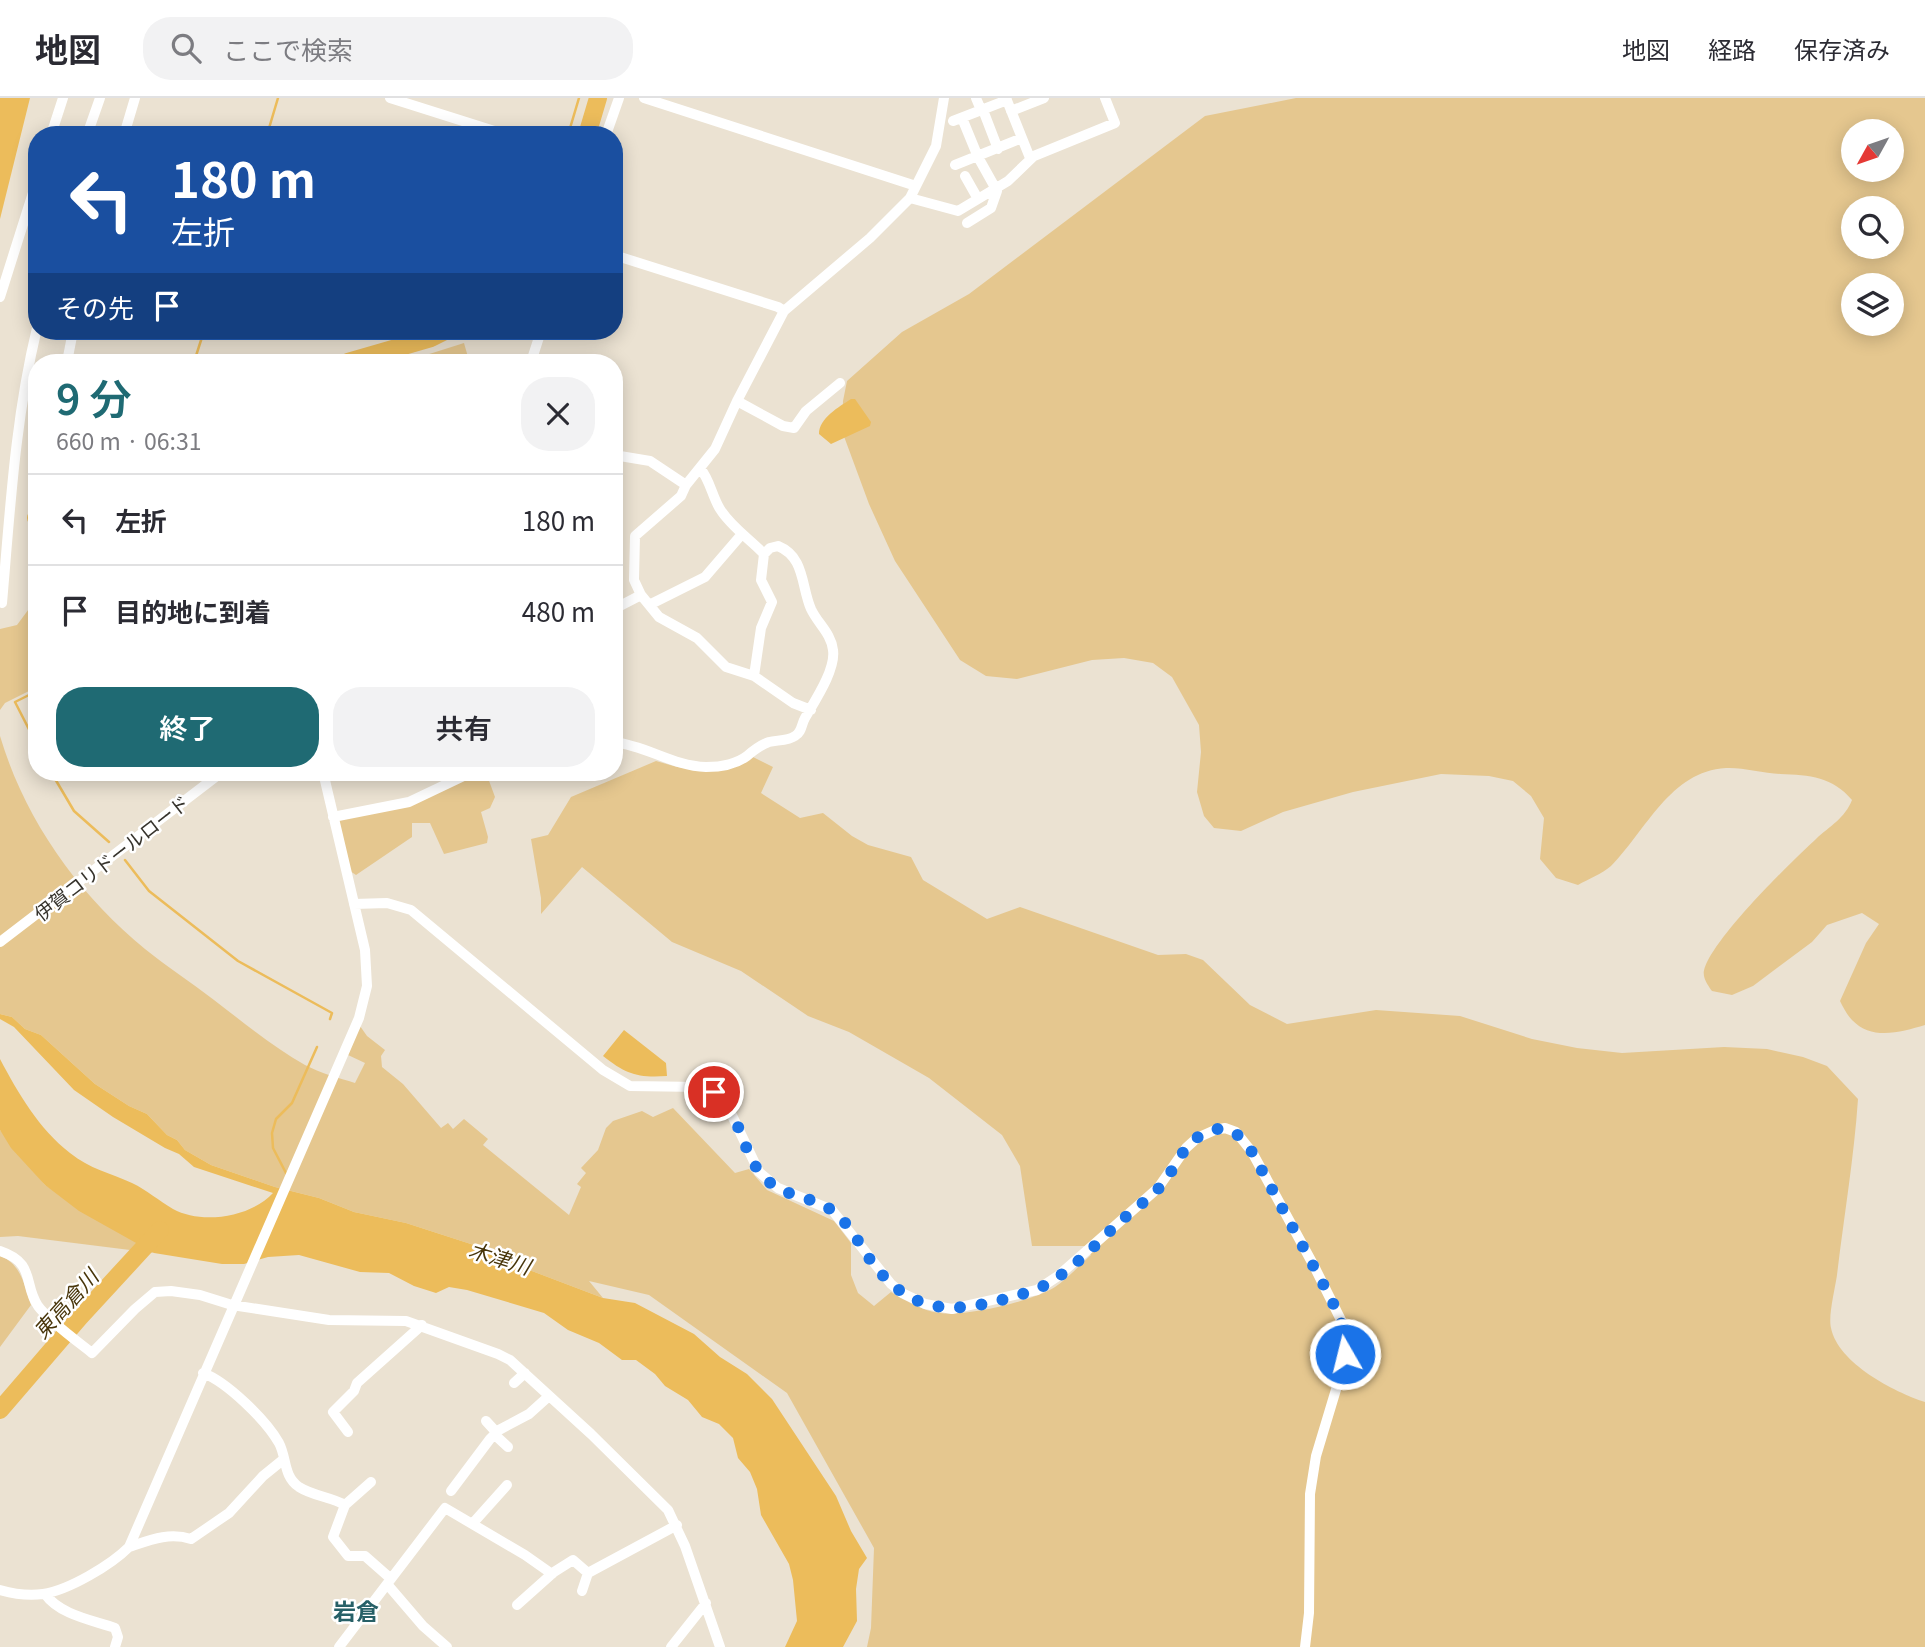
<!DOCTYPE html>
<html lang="ja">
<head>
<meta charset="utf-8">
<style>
	:root { --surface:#fff; --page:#f2f2f3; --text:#2b2b33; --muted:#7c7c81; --line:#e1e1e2; --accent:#1f6a73 }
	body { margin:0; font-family:Georgia,"Noto Sans JP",serif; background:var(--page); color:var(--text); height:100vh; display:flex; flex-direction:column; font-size:26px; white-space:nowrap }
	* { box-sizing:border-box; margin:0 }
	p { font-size:23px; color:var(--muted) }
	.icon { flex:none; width:38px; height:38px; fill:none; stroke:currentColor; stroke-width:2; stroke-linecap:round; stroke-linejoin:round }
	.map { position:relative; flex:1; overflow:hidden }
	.details { position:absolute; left:28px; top:256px; width:595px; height:427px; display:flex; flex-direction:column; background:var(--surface); border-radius:28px; box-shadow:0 4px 18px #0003 }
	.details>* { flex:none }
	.top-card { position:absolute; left:28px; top:28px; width:595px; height:214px; border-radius:28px; box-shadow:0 4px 18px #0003; background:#1a4fa0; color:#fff; overflow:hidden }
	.needle { width:46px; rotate:230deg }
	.tools { position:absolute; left:1841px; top:21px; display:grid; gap:14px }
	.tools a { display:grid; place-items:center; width:63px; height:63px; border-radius:50%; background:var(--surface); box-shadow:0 4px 18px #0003; font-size:35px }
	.pin { position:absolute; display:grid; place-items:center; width:60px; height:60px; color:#fff; margin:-30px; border:4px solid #fff; border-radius:50%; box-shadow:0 2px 7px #0007 }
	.me { position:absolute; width:77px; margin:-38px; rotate:352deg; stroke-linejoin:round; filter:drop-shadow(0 0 5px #0008) }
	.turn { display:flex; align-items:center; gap:24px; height:147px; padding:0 28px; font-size:32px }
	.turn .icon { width:91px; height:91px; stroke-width:2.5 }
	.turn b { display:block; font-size:49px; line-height:60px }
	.then { display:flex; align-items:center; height:66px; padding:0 28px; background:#0003; gap:14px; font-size:26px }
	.round { display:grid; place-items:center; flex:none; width:74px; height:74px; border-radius:28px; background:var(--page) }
	.overview { display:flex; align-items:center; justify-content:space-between; height:119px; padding:0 28px }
	h1 { font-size:42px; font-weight:600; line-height:52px; color:var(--accent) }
	.primary-button { display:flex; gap:14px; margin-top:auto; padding:14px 28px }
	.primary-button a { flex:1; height:80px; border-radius:28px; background:var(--accent); color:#fff; font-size:28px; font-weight:600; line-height:80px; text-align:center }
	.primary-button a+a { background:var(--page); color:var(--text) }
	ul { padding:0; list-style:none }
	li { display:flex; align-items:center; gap:21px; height:91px; padding:0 28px; border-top:2px solid var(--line) }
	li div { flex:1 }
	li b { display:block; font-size:26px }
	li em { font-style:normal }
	header { display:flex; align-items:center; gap:42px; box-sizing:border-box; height:98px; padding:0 35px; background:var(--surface); border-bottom:2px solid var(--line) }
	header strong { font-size:33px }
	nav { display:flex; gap:38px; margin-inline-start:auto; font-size:24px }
	.search { width:490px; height:63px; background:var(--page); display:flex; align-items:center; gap:18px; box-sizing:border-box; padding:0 24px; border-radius:28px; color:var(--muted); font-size:26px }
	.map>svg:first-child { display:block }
	.green { fill:#e5c78f; fill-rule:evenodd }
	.water { fill:#ecbc5b }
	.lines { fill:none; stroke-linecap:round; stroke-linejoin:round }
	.stream { stroke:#ecbc5b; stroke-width:2.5 }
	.river { stroke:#ecbc5b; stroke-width:18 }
	.minor { stroke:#fff; stroke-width:10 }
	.route { stroke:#1a73e8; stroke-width:12; stroke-dasharray:0 21.6 }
	.labels { text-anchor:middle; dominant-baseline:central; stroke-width:5; stroke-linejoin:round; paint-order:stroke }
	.street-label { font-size:19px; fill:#36332c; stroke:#fff }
	.water-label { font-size:21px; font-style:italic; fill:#49360b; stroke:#fff }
	.quarter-label { font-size:23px; font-weight:bold; fill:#276067; stroke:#fff }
</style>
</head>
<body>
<header>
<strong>地図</strong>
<div class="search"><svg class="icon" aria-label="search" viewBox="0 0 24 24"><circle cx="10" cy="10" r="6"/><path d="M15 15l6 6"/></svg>ここで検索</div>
<nav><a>地図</a><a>経路</a><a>保存済み</a></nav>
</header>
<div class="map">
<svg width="1925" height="1549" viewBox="0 0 1925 1549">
	<rect width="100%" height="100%" fill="#ebe2d2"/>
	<path class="green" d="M1296 0H1925V927C1901 934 1872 943 1852 922 1847 917 1843 909 1840 903L1866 845 1879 826 1862 815 1827 827 1812 844 1753 888 1732 897 1712 893C1709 889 1705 883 1704 878 1699 853 1795 760 1816 741 1830 728 1845 720 1852 702 1833 679 1810 677 1780 676 1763 675 1741 669 1726 670 1670 673 1646 733 1611 768 1602 776 1588 781 1578 787L1556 780 1540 761 1544 720 1531 698 1513 683 1489 678 1441 676 1353 694 1283 714 1241 733 1214 730 1204 718 1197 694 1201 654 1199 627 1172 579 1153 565 1124 560 1092 562 1017 581 986 578 960 562 895 463 869 406 842 333 843 303 847 283 902 234 969 196 1205 18ZM1853 33H1892V72H1853ZM1853 110H1892V149H1853ZM1853 187H1892V226H1853Z
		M464 245 468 259 460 264H404Z
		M37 500V589L5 605 0 612V531L17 527Z
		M0 638C25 722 78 796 145 851 167 869 191 884 214 902 243 924 273 949 305 967 320 975 339 980 355 985L365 965 348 957 360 928 367 938 385 952 381 958 382 969 403 986 441 1030 448 1025 453 1031 464 1021 488 1041 483 1047 569 1117 581 1089 577 1086 586 1075 581 1070 598 1052 606 1030 613 1023 642 1013 653 1019 673 1010 735 1075 749 1071 767 1092 834 1123 851 1145V1177L858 1195 874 1208 891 1194C906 1203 923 1213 940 1215 966 1219 1033 1203 1055 1189 1068 1180 1080 1167 1091 1157L1084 1148H1032L1020 1068 1002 1037 929 980 849 934 808 918 741 873 672 844 582 769 541 816V800L531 741 548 737 571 699 656 663 677 669 707 671 751 658 773 669 761 695 800 720 823 715 852 738 868 747 911 759 923 782 987 821 1020 809 1158 857 1186 856 1203 862 1250 907 1287 926 1376 912 1460 918 1532 941 1577 950 1622 955 1724 949 1767 951 1803 959 1827 968 1858 1001C1854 1060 1844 1118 1837 1177 1835 1191 1828 1218 1831 1230 1838 1265 1894 1294 1925 1304V1549H867L871 1530 874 1450 787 1295 649 1197 589 1183 603 1200 524 1170 477 1148 406 1125 354 1114 319 1100 275 1089 211 1067 185 1052 177 1042 167 1037 147 1016 129 1008 95 986 41 937 25 931 12 919 0 916Z
		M475 675 488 680 495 699 490 710 481 714 488 739 487 745 444 756 430 725H412V739L356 777 350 773 337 725 342 720 368 716Z
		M0 1032 45 1087 154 1155 18 1138 0 1139Z
		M0 1158C21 1165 25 1189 31 1207L0 1249Z"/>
	<path class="water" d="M0 0H30L0 121Z
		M851 301H855L871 324 870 328 831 346 819 336C819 320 839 309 851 301Z
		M0 916 12 919 25 931 41 937 95 986 129 1008 147 1016 167 1037 177 1042 185 1052 211 1067 275 1089 319 1100 354 1114 406 1125 477 1148 524 1170 603 1200 635 1205 694 1236 720 1259 747 1276 772 1301 836 1398 851 1433 867 1460 859 1471 856 1491 857 1523 843 1549H785L797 1523 793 1482 789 1466 761 1417 757 1391 750 1374 738 1360 733 1340 719 1326 702 1319 688 1302 665 1288 655 1276 636 1262H622L599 1245 568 1232 544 1215 467 1192 449 1189 436 1195 414 1188 389 1175 360 1174 299 1157 268 1159 244 1166H222L154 1155 79 1113 45 1087 11 1050 0 1032V961C18 995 39 1031 70 1055 90 1071 110 1075 132 1085 147 1092 159 1103 173 1111 202 1127 251 1119 273 1095L194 1069 179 1056 165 1050 113 1019 74 992 14 929 0 921Z
		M624 932 666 965 667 978C637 980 626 976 603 958Z"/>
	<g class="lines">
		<path class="stream" d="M267 37 278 0
			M568 37 579 0
			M194 264 204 233
			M36 420 37 422
			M37 593 15 604 37 647
			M51 674 74 713 109 744
			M125 762 149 793 238 863 332 915 330 921
			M287 1077 273 1050 272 1035 276 1021 292 1005 317 949"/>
		<path class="river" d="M587 37 598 0
			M348 264 431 240 445 233
			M36 420H37
			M0 1312 80 1219 160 1132"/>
		<path class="minor" d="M390 0 507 37
			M644 0 916 88
			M976 0 981 12
			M1006 0 1030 60
			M983 12 998 51
			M1011 13 1044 0
			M962 20 978 59 997 93 991 110 967 125
			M953 23 1007 2
			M51 37 63 0
			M87 37 100 0
			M124 37 135 0
			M606 37 619 0
			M955 67 1022 40
			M965 78 978 101
			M910 100 958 113 1008 83 1034 58 1115 25 1105 0
			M614 157 778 209 784 213
			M0 199 37 82
			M67 264 73 233
			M531 264 541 233
			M737 303 783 328 794 330 806 313 840 285
			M614 357 650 363 686 387
			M2 505C10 413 15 321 37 230
			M649 507 705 479 742 436
			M614 511 641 497
			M754 578 761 530 772 504 761 482 764 456
			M811 612 793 605 754 578 726 569 697 540 659 519 641 497 634 482 635 438 681 398 686 387 715 351 737 303 784 213 870 140 910 100 936 48 944 0
			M614 644C647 648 673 668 706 669 721 669 735 667 747 658 754 652 760 647 769 644 777 642 788 643 795 638 802 634 801 627 805 620 814 604 836 572 833 552 831 535 818 526 811 511 801 488 805 459 778 448L770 450 764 456C750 441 731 429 720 411 712 398 710 382 700 370
			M333 719 409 704 472 674
			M354 806 387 805 411 812 603 972 630 988 700 989 714 994 728 1009 759 1074 778 1090 832 1112 891 1186 902 1195 925 1206 952 1211 1037 1192 1058 1178 1158 1090 1186 1050 1197 1040 1215 1032 1225 1030 1236 1034 1252 1054 1314 1168 1341 1222 1343 1232 1344 1265 1316 1358 1310 1396 1309 1515 1305 1549
			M0 844 222 674
			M0 1153C36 1165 23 1186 38 1208 49 1223 77 1243 92 1255L135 1211 155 1194 171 1193 200 1197 232 1207 329 1222 406 1223 498 1256 510 1262 591 1336 668 1412 685 1448 720 1549
			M203 1275C227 1284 266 1322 279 1345 287 1360 283 1378 299 1389 313 1398 331 1399 345 1407
			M514 1285 525 1275
			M486 1323 497 1335
			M348 1334 333 1314 354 1293 357 1285 422 1227
			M495 1337 508 1349
			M371 1384 345 1407 333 1439 348 1458H365L390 1480
			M451 1393 490 1341 499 1332 529 1316 549 1298
			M473 1425 507 1387
			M129 1449C150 1442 169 1434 191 1441L229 1415 263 1378 284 1361
			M387 1486 423 1528 447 1549
			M0 1492C14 1496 28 1498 43 1496 69 1492 111 1467 129 1449L359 920 367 888 365 852 323 674
			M582 1493 588 1475
			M45 1496C60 1517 92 1522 115 1530L118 1539 115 1549
			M517 1507 554 1474 573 1462 588 1475 677 1427
			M339 1549 445 1410 525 1457 552 1476
			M671 1549 706 1505"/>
	</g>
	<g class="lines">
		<path class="route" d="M714 994C739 1013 741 1048 758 1072 779 1102 814 1096 835 1115 851 1128 861 1149 873 1166 918 1223 963 1214 1026 1195 1063 1184 1093 1148 1122 1122 1136 1110 1153 1098 1165 1083 1177 1066 1185 1044 1205 1035 1227 1024 1240 1036 1252 1054L1330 1199 1341 1222 1345 1256"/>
	</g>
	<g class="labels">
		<g class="street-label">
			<text transform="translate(111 759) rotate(-38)">伊賀コリドールロード</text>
		</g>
		<g class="water-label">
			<text transform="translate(500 1159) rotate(17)">木津川</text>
			<text transform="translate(65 1205) rotate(-48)">東高倉川</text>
		</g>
		<g class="quarter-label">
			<text x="356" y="1512">岩倉</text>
		</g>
	</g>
</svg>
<div class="tools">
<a><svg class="needle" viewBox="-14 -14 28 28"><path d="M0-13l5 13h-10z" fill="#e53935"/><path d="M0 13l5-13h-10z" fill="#7c7c81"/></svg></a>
<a><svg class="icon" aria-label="search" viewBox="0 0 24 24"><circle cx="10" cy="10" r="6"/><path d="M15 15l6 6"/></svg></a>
<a><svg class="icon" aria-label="layers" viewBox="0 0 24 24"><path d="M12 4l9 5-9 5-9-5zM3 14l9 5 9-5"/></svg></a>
</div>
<div class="pin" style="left:714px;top:994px;background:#d93025"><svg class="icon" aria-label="arrive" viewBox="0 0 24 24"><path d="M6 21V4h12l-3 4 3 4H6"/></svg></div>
<svg class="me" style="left:1345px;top:1256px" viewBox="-20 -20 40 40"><circle r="17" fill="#1a73e8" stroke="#fff" stroke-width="3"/><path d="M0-11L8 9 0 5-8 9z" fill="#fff"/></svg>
<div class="top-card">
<div class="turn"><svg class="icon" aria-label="left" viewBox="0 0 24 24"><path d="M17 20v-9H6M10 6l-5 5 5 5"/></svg><div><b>180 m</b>左折</div></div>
<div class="then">その先<svg class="icon" aria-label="arrive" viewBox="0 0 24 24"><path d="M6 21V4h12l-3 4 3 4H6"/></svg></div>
</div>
<section class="details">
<div class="overview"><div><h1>9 分</h1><p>660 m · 06:31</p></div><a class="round"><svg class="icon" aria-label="close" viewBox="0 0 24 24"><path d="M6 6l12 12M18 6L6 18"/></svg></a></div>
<ul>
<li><svg class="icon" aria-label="left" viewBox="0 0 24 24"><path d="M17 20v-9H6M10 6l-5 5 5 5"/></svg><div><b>左折</b></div><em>180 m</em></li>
<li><svg class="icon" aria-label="arrive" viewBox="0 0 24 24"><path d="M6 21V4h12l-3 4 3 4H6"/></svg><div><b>目的地に到着</b></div><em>480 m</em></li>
</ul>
<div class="primary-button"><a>終了</a><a>共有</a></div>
</section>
</div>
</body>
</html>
